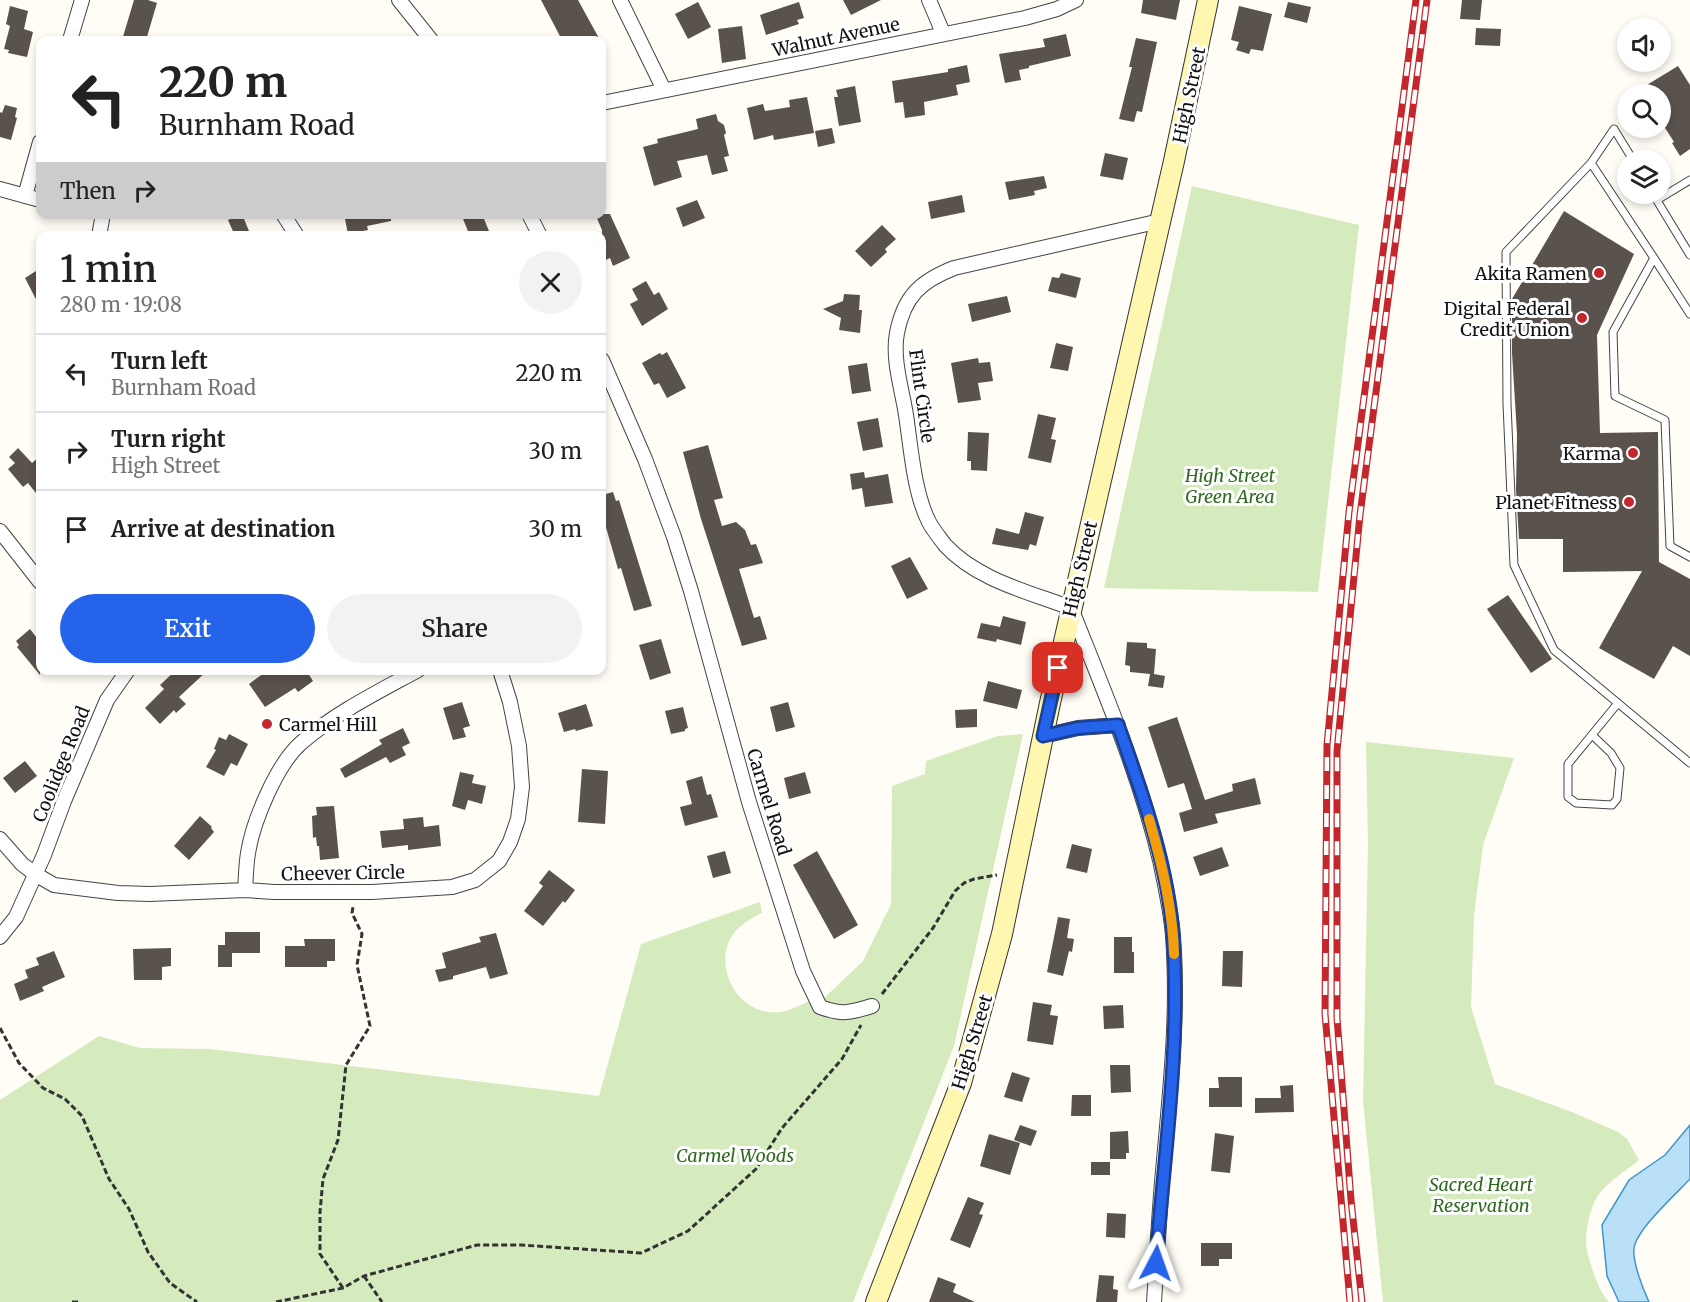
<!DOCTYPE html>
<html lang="en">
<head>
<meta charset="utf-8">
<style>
	:root { --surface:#fff; --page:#f2f2f2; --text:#222; --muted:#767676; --line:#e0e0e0; --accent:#2563eb }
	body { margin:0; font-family:Merriweather,serif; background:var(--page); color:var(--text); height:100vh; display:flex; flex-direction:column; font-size:22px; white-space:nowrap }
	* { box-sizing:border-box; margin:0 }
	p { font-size:20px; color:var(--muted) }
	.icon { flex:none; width:33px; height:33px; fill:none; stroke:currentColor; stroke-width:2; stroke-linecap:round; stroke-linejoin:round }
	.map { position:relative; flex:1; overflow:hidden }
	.drawer { position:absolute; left:36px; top:231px; width:570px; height:444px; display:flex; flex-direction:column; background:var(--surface); border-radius:12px; box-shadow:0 3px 9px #0003 }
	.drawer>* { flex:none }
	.banner { position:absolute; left:36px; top:36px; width:570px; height:183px; border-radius:12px; box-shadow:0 3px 9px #0003; background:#fff; color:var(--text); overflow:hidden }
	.fabs { position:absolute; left:1617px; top:18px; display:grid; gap:12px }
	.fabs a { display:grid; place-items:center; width:54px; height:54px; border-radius:50%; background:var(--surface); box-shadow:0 3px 9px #0003; font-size:30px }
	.pin { position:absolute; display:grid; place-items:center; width:51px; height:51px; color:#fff; margin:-26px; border-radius:12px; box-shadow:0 3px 9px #0006 }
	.me { position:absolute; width:66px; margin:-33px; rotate:4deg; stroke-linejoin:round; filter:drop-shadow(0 0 4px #0008) }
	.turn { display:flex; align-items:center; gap:21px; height:126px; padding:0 24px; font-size:27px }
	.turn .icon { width:78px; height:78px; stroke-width:2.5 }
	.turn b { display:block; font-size:42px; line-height:51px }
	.then { display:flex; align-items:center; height:57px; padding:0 24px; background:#0003; gap:12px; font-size:22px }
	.round { display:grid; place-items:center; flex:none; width:63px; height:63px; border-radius:32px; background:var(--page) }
	.summary { display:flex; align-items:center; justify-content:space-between; height:102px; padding:0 24px }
	h1 { font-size:36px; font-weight:600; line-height:45px }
	.button { display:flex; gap:12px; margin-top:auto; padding:12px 24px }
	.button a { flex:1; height:69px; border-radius:36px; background:var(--accent); color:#fff; font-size:24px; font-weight:600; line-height:69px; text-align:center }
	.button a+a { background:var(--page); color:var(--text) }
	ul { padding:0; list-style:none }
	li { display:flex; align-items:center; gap:18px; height:78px; padding:0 24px; border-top:2px solid var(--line) }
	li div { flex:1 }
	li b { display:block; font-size:22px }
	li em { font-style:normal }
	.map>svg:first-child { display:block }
	.green { fill:#d5ebbd }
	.water { fill:#b9e0f7; stroke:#3f96cf; stroke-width:1.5 }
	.building { fill:#5a524d }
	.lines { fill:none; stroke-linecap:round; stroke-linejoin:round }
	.service-casing { stroke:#444; stroke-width:9 }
	.minor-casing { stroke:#444; stroke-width:16 }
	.secondary-casing { stroke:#333; stroke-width:22 }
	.path { stroke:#333; stroke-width:3; stroke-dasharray:6 3; stroke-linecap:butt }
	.service { stroke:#fff; stroke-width:7 }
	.minor { stroke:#fff; stroke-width:14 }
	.secondary { stroke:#fff6b0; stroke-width:20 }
	.rail-casing { stroke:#c4262e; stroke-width:7 }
	.rail { stroke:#fff; stroke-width:4.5; stroke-dasharray:14; stroke-linecap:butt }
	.route-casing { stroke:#184099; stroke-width:15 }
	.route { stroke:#2563eb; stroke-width:10 }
	.slow { stroke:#f59e0b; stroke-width:10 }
	.poi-dot { fill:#c4262e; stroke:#fff; stroke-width:2 }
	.labels { text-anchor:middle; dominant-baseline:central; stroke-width:6; stroke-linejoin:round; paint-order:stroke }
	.street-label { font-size:18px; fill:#111; stroke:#fff }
	.poi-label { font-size:18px; fill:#111; stroke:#fff; text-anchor:end }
	.park-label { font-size:18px; font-style:italic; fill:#2f6b1f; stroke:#fff }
</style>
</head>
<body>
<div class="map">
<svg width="1690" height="1302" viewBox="0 0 1690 1302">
	<rect width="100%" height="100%" fill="#fffdf5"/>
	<path class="green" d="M1192 186 1359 225 1318 592 1104 588Z
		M1023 734 954 1046 853 1302H0V1100L99 1036 140 1048 210 1049 599 1096 641 944 760 902 762 913C750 919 737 926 730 939 714 972 741 1017 780 1012 792 1011 807 1001 819 997L821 1001 863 961 891 904 892 786 925 774 926 761 998 736Z
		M1366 742 1514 758 1483 845 1474 915 1471 1007 1495 1084 1572 1112 1618 1132 1627 1139 1639 1160C1626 1171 1607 1182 1597 1197 1590 1208 1586 1229 1586 1242 1587 1257 1598 1291 1609 1302H1383L1363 1101 1368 843Z"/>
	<path class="water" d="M1690 1125V1179C1676 1194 1637 1229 1634 1248 1632 1261 1643 1289 1649 1302H1619L1607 1276 1602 1225 1629 1180 1665 1155Z"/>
	<path class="building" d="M134 0H148L157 3 146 40H122Z
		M541 0H578L600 40H562Z
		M843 0H881L851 15Z
		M1143 0H1180L1176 20 1141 13Z
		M1462 0H1482L1480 20 1460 19Z
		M698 2 711 27 688 39 675 14Z
		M799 2 804 18 797 20 799 24 766 35 760 15Z
		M1288 2 1311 7 1307 23 1284 17Z
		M10 6 28 11 24 29 33 32 27 57 8 53 9 50 4 49 10 26 6 24Z
		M1239 6 1272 14 1263 51 1251 49 1249 54 1236 50 1239 42 1231 40Z
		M742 26 746 59 722 63 718 29Z
		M1476 28 1501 29 1500 46 1475 45Z
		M1066 34 1071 56 1029 66V68L1019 70 1021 80 1005 83 999 54 1045 47 1043 39Z
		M1136 38 1157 42 1142 112 1137 111 1134 122 1119 119 1132 67H1129Z
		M967 65 970 82 956 85 958 95 924 102 925 115 905 118 903 102 895 103 892 81 948 72V69Z
		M1678 66 1690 85V149L1680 156 1672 143 1674 142 1660 120V94H1632Z
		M855 86 861 122 839 126 834 97H838L836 90Z
		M807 97 814 133 774 140 773 135 754 140 747 108 763 104 765 111 790 107 789 100Z
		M5 105 17 108 15 117 17 118 11 140 0 137V112L2 113Z
		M716 114 718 121 724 125 726 133 724 135 729 156 724 157 728 171 712 175 707 155 677 161 682 177 654 186 643 147 658 143 657 139 698 129 696 119Z
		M832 128 835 143 818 147 815 131Z
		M1105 153 1128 158 1123 180 1100 176Z
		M1044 176 1047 188 1034 191 1035 195 1009 200 1005 182Z
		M962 195 965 212 931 219 928 202Z
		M697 200 705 218 683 227 676 208Z
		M1564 211 1634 254 1597 335 1600 433 1658 432 1659 562 1690 579V656L1673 646 1654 679 1599 648 1642 571 1563 572V539H1519L1516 490 1517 434 1512 353V299Z
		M242 214 251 236H235L228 220Z
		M344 214H391V221L367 226 368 230 348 234Z
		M461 214H482L491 236H470Z
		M595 214H610L630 258 613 266 610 258 602 262V230Z
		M882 225 896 239 885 249 887 252 871 267 855 251Z
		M36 271 40 280V307L25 278Z
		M1061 273 1081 278 1076 298 1048 291 1052 277 1059 278Z
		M646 281 654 295 659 292 668 309 642 326 630 304 638 300 632 289Z
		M844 294 860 295 859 310H862L860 333 839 330 841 318 823 309 843 301Z
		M1007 296 1011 312 972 322 968 304Z
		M1056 343 1073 347 1068 371 1050 368Z
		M667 352 686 388 667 398 659 383 654 385 642 363 660 353 662 355Z
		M978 358 979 363 990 362 993 381 978 383 981 400 958 403 951 363Z
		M867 363 871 391 852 394 848 366Z
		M1038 414 1056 418 1051 439 1056 440 1051 463 1028 458Z
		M878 418 883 447 863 451 857 422Z
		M968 432 989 433 987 471 971 470V461H967Z
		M708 445 723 498 714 500 722 526 736 522 745 530 751 545 756 544 763 563 739 569 754 618 760 616 767 639 742 646 701 519 683 452Z
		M18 448 32 463 40 456V498L28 483 23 487 8 469 15 463 9 457Z
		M864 472 865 478 888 474 893 503 865 507 862 488 852 490 850 474Z
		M613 492 616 501 619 500 652 606 634 611 621 568 618 569 605 524 602 525V495Z
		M1025 512 1044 517 1036 546 1030 544 1028 550 992 544 996 528 1019 534Z
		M910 557 928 589 907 599 891 566Z
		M1508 595 1552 659 1531 673 1487 609Z
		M1003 616 1026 622 1021 645 997 639 996 642 977 638 981 623 1000 627Z
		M30 629 40 642V675L17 647 19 645 16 641Z
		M661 639 671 673 650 680 639 645Z
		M1127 642 1147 643V648L1156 649 1154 674 1165 676 1163 688 1148 686 1150 674 1130 672V666L1125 665Z
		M176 670H208L179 697 186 704 176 713 174 710 160 724 145 708 164 689 160 685Z
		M268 670H306L313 681 298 692 295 688 265 707 249 684Z
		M988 681 1022 690 1017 709 983 701Z
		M462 702 470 726 463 728 466 737 453 740 443 708Z
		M788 702 795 727 776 732 770 707Z
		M586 704 593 726 576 731 575 729 564 732 558 713Z
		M683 707 688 728 685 729V731L671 734 665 711Z
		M977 709V727L956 728 955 710Z
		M1177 717 1205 800 1233 791 1232 784 1255 778 1261 804 1215 814 1218 823 1184 832 1179 813 1192 809 1184 783 1168 788 1148 727Z
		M403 728 410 743 402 747 406 755 390 763 386 757 345 778 340 769 382 744 379 740Z
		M229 734 248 744 237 766 231 763 224 776 206 767 216 750 214 749 219 737 226 740Z
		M25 761 37 776 15 793 3 778Z
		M582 769 608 771 605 824 578 822Z
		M460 772 474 775 472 783 486 786 482 804 468 800 465 810 452 806Z
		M805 772 811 793 789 799 784 778Z
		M702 776 707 795 711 794 718 817 685 826 680 807 692 804 686 781Z
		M334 806 339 858 320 860 319 846H317L316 837 313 838 312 816 317 815 316 807Z
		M200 816 212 827 211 828 214 832 189 860 174 846Z
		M423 817 424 827 439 825 441 846 408 850V845L382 848 380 831 404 829 403 819Z
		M1072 844 1092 849 1087 873 1066 868Z
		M1222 847 1229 866 1200 876 1193 857Z
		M725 851 731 873 713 878 707 856Z
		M817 851 858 925 834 939 793 865Z
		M549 870 575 890 565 903 563 901 543 926 524 911 543 886 539 883Z
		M1058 917 1070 919 1067 938 1074 939 1072 952 1069 951 1063 976 1047 972Z
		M225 932H260V953H232V967H218V945H225Z
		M496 933 508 974 490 979 486 967 453 976V979L439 982 435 970 446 968 442 953 481 942 479 937Z
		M1114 937H1132V952H1134V973H1114Z
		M304 939H335V961H327V967H285V946H305Z
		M171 948V966L162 967V980H134L133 949Z
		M54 951 65 977 42 987 44 991 20 1001 14 984 28 978 25 970 39 965 36 958Z
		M1223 951H1243L1242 987 1222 986Z
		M1033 1002 1052 1005 1050 1015 1058 1016 1053 1045 1027 1041Z
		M1123 1005 1124 1028 1104 1029 1103 1006Z
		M1110 1065H1130L1131 1092 1111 1093Z
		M1012 1072 1030 1078 1022 1102 1004 1097Z
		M1218 1077H1242V1107H1209V1088H1219Z
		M1293 1085 1294 1112 1255 1113V1098H1281L1280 1086Z
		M1072 1095H1091V1116H1071Z
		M1020 1125 1037 1131 1031 1146 1014 1140Z
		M1128 1131 1129 1153H1126V1159H1110V1132Z
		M1215 1133 1234 1136 1230 1173 1211 1171Z
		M989 1134 1020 1143 1010 1175 980 1166Z
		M1091 1162H1110V1175H1091Z
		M968 1197 984 1203 979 1214 983 1215 970 1248 950 1240Z
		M1107 1213 1126 1214 1125 1238 1106 1237Z
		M1201 1243H1232V1259H1219V1266H1201Z
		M1099 1275 1114 1276 1113 1289 1118 1290 1117 1302H1096Z
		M938 1277 956 1284 953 1292 975 1302H929Z"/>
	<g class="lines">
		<defs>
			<path id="service" d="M1591 163 1614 129 1633 160
				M1653 194 1690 255
				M1657 200 1690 180
				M1654 258 1591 163 1506 252 1507 404 1514 565 1554 650 1690 763
				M1690 314 1654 258 1613 332 1615 396 1665 420 1670 546 1690 557
				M1592 735 1611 753 1620 768 1617 799 1612 805 1576 803 1568 797V764L1618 703"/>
			<path id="minor" d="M399 0 431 40
				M620 0 664 90
				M929 0 943 33
				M70 40 82 0
				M602 103 1025 18 1057 9 1076 0
				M0 189 40 200
				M25 196 40 142
				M283 214 297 236
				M529 214 540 236
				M99 236 103 214
				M602 360 645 459 674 537 691 591 749 802 803 971 820 1007C842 1015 849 1013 872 1006
				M0 531 40 582
				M1043 736 1078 728 1118 725
				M0 839 22 864 35 874 54 885 118 893 150 894 245 890 274 892H372L452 887 475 880 499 861 510 842 518 819 522 787 519 746 510 702 500 670
				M245 890C246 877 246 865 248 853 253 821 277 764 301 743 335 713 378 692 418 670
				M0 937 16 917 44 855 64 801 107 700 128 670
				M1154 1302C1157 1258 1159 1214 1163 1171 1170 1093 1179 1014 1173 936 1171 910 1165 885 1160 860 1139 773 1104 691 1071 608 1029 592 977 580 945 545 940 538 933 530 929 522 914 493 911 448 906 415 902 389 892 359 897 333 904 296 921 281 954 268L1160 221"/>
			<path id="secondary" d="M876 1302 961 1083 1002 934 1050 703 1174 161 1208 0"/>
		</defs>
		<use href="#service" class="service-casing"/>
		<use href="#minor" class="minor-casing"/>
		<use href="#secondary" class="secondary-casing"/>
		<path class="path" d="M882 994 933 928 955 891 964 883 974 879 997 875
			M0 1028 19 1063 43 1088 65 1099 82 1116 109 1179 129 1209 148 1252 170 1283 197 1302
			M364 1276 382 1302
			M343 1288 320 1254V1212L323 1179 338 1140 346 1065 370 1026 357 965 362 934 352 913 353 907
			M72 1302H79
			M276 1302 343 1288 364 1276 477 1245H521L641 1253 688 1231 756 1169 782 1128 842 1059 861 1025"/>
		<use href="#service" class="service"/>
		<use href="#minor" class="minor"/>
		<use href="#secondary" class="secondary"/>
		<defs>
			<path id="rail" d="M1350 1302 1325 1014 1327 745 1349 512 1416 0
				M1362 1302 1351 1200 1337 1018V751L1360 515 1427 0"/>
		</defs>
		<use href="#rail" class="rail-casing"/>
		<use href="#rail" class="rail"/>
	</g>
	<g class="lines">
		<defs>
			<path id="route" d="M1058 668 1043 736 1078 728 1118 725C1142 793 1168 864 1173 936 1181 1045 1164 1155 1156 1263"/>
		</defs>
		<use href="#route" class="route-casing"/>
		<use href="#route" class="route"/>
		<path class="slow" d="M1149 819C1162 863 1173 909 1174 954"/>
	</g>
	<g class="poi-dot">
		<circle cx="1599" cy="273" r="6"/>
		<circle cx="1582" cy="318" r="6"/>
		<circle cx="1633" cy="453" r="6"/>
		<circle cx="1629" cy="502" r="6"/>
		<circle cx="267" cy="724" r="6"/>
	</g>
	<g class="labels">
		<g class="street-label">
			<text transform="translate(836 37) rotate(-12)">Walnut Avenue</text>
			<text transform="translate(1189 95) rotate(-78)">High Street</text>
			<text transform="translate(922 396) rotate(82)">Flint Circle</text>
			<text transform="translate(1080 569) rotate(-77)">High Street</text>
			<text transform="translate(61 764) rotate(-68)">Coolidge Road</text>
			<text transform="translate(769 802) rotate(73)">Carmel Road</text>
			<text transform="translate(343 873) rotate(-1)">Cheever Circle</text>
			<text transform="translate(972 1042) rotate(-73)">High Street</text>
		</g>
		<g class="poi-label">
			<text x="1587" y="273">Akita Ramen</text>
			<text x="1570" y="308">Digital Federal<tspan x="1570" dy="21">Credit Union</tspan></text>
			<text x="1621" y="453">Karma</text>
			<text x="1617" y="502">Planet Fitness</text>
			<text x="279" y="724" text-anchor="start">Carmel Hill</text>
		</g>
		<g class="park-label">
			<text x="1230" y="475">High Street<tspan x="1230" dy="21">Green Area</tspan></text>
			<text x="735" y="1155">Carmel Woods</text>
			<text x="1481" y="1184">Sacred Heart<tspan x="1481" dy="21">Reservation</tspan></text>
		</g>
	</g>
</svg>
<div class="fabs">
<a><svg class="icon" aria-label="sound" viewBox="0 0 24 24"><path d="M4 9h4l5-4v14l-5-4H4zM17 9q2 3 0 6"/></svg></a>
<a><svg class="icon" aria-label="search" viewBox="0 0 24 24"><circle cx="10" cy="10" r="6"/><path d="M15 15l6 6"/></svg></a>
<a><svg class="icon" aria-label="layers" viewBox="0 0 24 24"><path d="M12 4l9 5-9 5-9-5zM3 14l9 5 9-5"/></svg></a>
</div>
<div class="pin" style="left:1058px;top:668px;background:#d93025"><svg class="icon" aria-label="arrive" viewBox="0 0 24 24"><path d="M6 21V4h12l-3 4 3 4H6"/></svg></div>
<svg class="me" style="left:1156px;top:1263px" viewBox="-20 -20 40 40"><path d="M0-17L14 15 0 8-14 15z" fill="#2563eb" stroke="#fff" stroke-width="4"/></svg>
<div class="banner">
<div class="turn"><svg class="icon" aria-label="left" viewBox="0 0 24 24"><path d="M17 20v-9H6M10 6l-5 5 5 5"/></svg><div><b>220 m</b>Burnham Road</div></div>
<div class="then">Then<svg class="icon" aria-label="right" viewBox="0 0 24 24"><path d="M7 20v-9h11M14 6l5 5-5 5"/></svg></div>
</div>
<section class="drawer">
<div class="summary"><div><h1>1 min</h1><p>280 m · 19:08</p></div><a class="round"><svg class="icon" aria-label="close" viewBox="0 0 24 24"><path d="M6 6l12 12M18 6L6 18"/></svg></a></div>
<ul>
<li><svg class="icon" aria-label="left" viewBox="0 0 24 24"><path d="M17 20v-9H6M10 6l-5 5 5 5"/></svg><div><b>Turn left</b><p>Burnham Road</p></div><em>220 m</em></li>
<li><svg class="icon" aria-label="right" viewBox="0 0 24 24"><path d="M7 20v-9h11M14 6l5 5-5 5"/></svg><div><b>Turn right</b><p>High Street</p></div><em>30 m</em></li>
<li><svg class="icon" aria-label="arrive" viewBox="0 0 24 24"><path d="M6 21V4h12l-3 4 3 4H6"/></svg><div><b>Arrive at destination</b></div><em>30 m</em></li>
</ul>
<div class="button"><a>Exit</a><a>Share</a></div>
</section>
</div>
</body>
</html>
